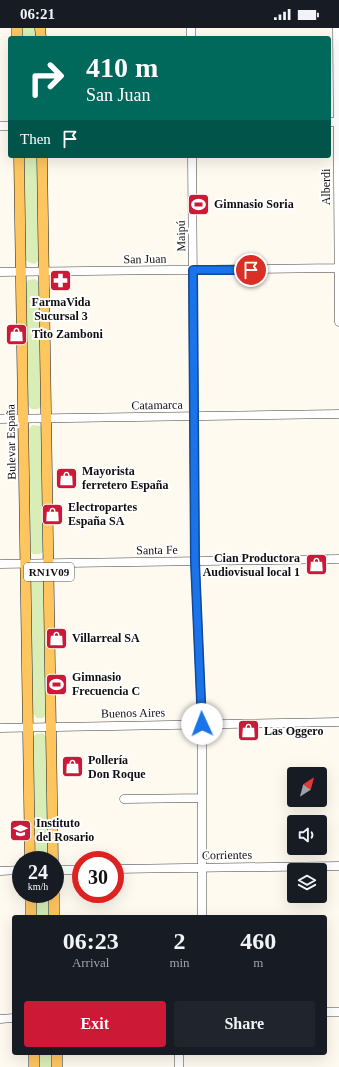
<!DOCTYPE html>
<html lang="en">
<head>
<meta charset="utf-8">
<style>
	:root { --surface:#171b24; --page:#20242c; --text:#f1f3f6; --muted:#9ea1a6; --accent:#cc1936 }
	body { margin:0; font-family:"Times New Roman",serif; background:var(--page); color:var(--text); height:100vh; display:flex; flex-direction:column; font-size:15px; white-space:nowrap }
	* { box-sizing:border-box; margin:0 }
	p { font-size:13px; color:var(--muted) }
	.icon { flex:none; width:22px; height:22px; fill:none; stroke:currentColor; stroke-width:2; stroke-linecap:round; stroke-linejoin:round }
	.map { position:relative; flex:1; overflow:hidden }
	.drawer { position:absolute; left:12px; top:887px; width:315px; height:140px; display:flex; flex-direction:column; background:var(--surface); border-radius:4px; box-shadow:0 4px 16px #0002 }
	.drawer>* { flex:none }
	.top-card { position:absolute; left:8px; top:8px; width:323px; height:122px; border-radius:4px; box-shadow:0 4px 16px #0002; background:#00695c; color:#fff; overflow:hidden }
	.needle { width:26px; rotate:36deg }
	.buttons { position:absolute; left:287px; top:739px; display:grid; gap:8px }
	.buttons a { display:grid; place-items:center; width:40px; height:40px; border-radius:4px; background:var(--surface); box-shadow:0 4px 16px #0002; font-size:20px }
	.speed { position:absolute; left:12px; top:823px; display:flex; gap:8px; font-size:20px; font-weight:700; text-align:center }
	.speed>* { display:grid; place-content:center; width:52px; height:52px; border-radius:50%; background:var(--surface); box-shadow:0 4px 16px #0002; line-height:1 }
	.speed small { font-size:10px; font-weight:400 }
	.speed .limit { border:6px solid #d22; background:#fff; color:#111 }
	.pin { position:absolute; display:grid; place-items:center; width:34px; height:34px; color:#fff; margin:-17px; border:2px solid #fff; border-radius:50%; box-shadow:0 1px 4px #0007 }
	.me { position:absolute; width:44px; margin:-22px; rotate:358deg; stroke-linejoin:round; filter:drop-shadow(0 0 3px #0008) }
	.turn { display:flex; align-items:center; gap:14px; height:84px; padding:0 12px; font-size:18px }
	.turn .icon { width:52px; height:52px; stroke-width:2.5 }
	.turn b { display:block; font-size:28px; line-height:34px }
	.then { display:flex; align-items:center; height:38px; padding:0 12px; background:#0003; gap:8px; font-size:15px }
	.eta { display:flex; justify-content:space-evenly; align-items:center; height:68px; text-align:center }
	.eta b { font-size:24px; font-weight:600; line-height:28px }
	.action { display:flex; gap:8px; margin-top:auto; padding:8px 12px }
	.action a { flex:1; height:46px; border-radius:4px; background:var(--accent); color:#fff; font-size:16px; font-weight:600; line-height:46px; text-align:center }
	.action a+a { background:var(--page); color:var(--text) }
	.status { display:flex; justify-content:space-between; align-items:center; height:28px; padding:0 20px; background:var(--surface); direction:ltr }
	.status svg { height:11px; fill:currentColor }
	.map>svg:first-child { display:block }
	.green { fill:#d9eeb6 }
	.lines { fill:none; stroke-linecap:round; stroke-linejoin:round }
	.minor-casing { stroke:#424242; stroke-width:9 }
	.major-casing { stroke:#202020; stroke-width:11 }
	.minor { stroke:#fff; stroke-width:8 }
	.major { stroke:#ffc660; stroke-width:10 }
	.route-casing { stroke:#114b97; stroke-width:10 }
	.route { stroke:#1a73e8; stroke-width:7 }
	.labels { text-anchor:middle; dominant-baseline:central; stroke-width:4; stroke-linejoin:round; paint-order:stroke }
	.shield { fill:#fff; stroke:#575757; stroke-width:1 }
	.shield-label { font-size:11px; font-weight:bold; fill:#0f0f0f }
	.street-label { font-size:12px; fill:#0f0f0f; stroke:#fff }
	.poi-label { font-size:12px; font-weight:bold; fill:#0f0f0f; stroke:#fff; text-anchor:start }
</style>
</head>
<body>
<div class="status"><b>06:21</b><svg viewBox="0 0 49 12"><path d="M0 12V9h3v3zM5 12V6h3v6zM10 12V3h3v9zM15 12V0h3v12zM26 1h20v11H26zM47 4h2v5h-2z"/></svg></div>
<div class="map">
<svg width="339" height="1039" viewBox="0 0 339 1039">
	<rect width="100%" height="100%" fill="#fffaf0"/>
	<path class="green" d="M22 0H36V10H22Z
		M24 128H38L39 232 35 236 30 235 26 232Z
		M35 251 40 255 42 377 38 381H32L28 378 26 255 28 252Z
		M32 397 40 398 42 401 44 523 40 526H33L31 523 29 401Z
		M35 542 42 543 44 547 46 686 43 690H37L33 686 31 547Z
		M42 705 47 709 49 828 45 832H39L36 828 33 709 36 706Z
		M36 866H49L50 889H36Z
		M38 1025H51L52 1039H39Z"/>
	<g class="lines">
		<defs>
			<path id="minor" d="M191 0V10
				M337 0 339 294
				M329 94H339
				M0 98H10
				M192 128 195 534 202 696V889
				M0 244 339 240
				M0 391 339 386
				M0 536 339 531
				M0 700 339 694
				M124 771 202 770
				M115 841 339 838
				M55 842H81
				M0 843 21 842
				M325 984H339
				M0 991 14 990
				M179 1025V1039"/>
			<path id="major" d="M17 0V10
				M40 0 41 10
				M19 128 30 832
				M42 128 53 832
				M31 866V889
				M54 866V889
				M34 1025V1039
				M57 1025V1039"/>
		</defs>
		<use href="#minor" class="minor-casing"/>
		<use href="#major" class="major-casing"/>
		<use href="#minor" class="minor"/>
		<use href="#major" class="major"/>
	</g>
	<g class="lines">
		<defs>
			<path id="route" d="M202 696 195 534 193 242H251"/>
		</defs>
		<use href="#route" class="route-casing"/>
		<use href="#route" class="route"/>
	</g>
	<defs>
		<symbol id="stadium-square" viewBox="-11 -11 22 22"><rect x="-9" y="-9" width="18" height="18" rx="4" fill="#cc1936" stroke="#fff"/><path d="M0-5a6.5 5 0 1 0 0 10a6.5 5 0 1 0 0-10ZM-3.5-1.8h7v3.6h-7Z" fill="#fff"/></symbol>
		<symbol id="pharmacy-square" viewBox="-11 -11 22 22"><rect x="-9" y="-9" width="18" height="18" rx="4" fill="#cc1936" stroke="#fff"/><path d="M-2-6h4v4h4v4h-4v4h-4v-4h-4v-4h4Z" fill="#fff"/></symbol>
		<symbol id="shop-square" viewBox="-11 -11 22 22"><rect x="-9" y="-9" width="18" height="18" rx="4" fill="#cc1936" stroke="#fff"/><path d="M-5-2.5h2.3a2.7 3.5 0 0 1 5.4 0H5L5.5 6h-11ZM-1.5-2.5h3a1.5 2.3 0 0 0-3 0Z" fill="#fff"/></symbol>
		<symbol id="school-square" viewBox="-11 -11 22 22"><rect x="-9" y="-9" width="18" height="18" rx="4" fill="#cc1936" stroke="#fff"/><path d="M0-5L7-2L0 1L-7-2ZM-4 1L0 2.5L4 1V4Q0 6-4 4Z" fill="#fff"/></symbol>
	</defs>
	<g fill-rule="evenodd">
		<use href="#stadium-square" x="186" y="164" width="25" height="25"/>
		<use href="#pharmacy-square" x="48" y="240" width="25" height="25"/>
		<use href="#shop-square" x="4" y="294" width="25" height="25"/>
		<use href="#shop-square" x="54" y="438" width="25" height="25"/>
		<use href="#shop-square" x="40" y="474" width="25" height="25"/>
		<use href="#shop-square" x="304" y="524" width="25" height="25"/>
		<use href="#shop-square" x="44" y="598" width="25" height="25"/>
		<use href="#stadium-square" x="44" y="644" width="25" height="25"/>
		<use href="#shop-square" x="236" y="690" width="25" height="25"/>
		<use href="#shop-square" x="60" y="726" width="25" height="25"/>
		<use href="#school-square" x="8" y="790" width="25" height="25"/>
	</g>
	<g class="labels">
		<rect class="shield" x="24" y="535" width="50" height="18" rx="3"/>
		<g class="shield-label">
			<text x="49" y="544">RN1V09</text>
		</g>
		<g class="street-label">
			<text transform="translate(326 159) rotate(-90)">Alberdi</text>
			<text transform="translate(181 208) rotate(-91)">Maipú</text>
			<text transform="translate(145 231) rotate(-1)">San Juan</text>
			<text transform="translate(157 377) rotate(-1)">Catamarca</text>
			<text transform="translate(11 414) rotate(-91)">Bulevar España</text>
			<text transform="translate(157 522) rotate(-1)">Santa Fe</text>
			<text transform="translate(133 685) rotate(-1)">Buenos Aires</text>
			<text transform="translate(227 827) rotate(-1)">Corrientes</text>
		</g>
		<g class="poi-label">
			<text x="214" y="176">Gimnasio Soria</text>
			<text x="61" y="274" text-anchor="middle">FarmaVida<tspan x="61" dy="14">Sucursal 3</tspan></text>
			<text x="32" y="306">Tito Zamboni</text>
			<text x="82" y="443">Mayorista<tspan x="82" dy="14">ferretero España</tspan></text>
			<text x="68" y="479">Electropartes<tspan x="68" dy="14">España SA</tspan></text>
			<text x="300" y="530" text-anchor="end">Cian Productora<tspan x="300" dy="14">Audiovisual local 1</tspan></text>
			<text x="72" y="610">Villarreal SA</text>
			<text x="72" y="649">Gimnasio<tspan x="72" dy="14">Frecuencia C</tspan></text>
			<text x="264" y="703">Las Oggero</text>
			<text x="88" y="732">Pollería<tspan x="88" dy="14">Don Roque</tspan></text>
			<text x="36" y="795">Instituto<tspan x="36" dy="14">del Rosario</tspan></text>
		</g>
	</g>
</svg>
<div class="buttons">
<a><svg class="needle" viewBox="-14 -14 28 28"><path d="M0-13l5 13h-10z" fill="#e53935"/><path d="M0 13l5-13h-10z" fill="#9ea1a6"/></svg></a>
<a><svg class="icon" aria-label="sound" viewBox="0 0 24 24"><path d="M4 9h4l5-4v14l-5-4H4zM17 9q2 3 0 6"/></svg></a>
<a><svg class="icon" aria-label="layers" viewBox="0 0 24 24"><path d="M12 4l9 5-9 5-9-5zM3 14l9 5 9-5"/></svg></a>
</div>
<div class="speed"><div>24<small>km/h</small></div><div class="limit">30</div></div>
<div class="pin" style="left:251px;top:242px;background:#d93025"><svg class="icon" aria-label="arrive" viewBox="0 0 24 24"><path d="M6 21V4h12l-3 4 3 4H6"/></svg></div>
<svg class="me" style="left:202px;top:696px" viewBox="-20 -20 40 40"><circle r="19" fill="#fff"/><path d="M0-13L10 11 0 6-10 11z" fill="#1a73e8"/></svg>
<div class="top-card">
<div class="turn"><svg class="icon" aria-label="right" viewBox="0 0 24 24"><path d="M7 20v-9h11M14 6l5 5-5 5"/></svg><div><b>410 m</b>San Juan</div></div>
<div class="then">Then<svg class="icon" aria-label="arrive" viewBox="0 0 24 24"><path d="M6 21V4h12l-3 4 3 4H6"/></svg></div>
</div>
<section class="drawer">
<div class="eta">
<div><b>06:23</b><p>Arrival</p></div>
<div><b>2</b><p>min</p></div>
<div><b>460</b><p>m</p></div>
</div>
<div class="action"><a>Exit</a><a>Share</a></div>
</section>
</div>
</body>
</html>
